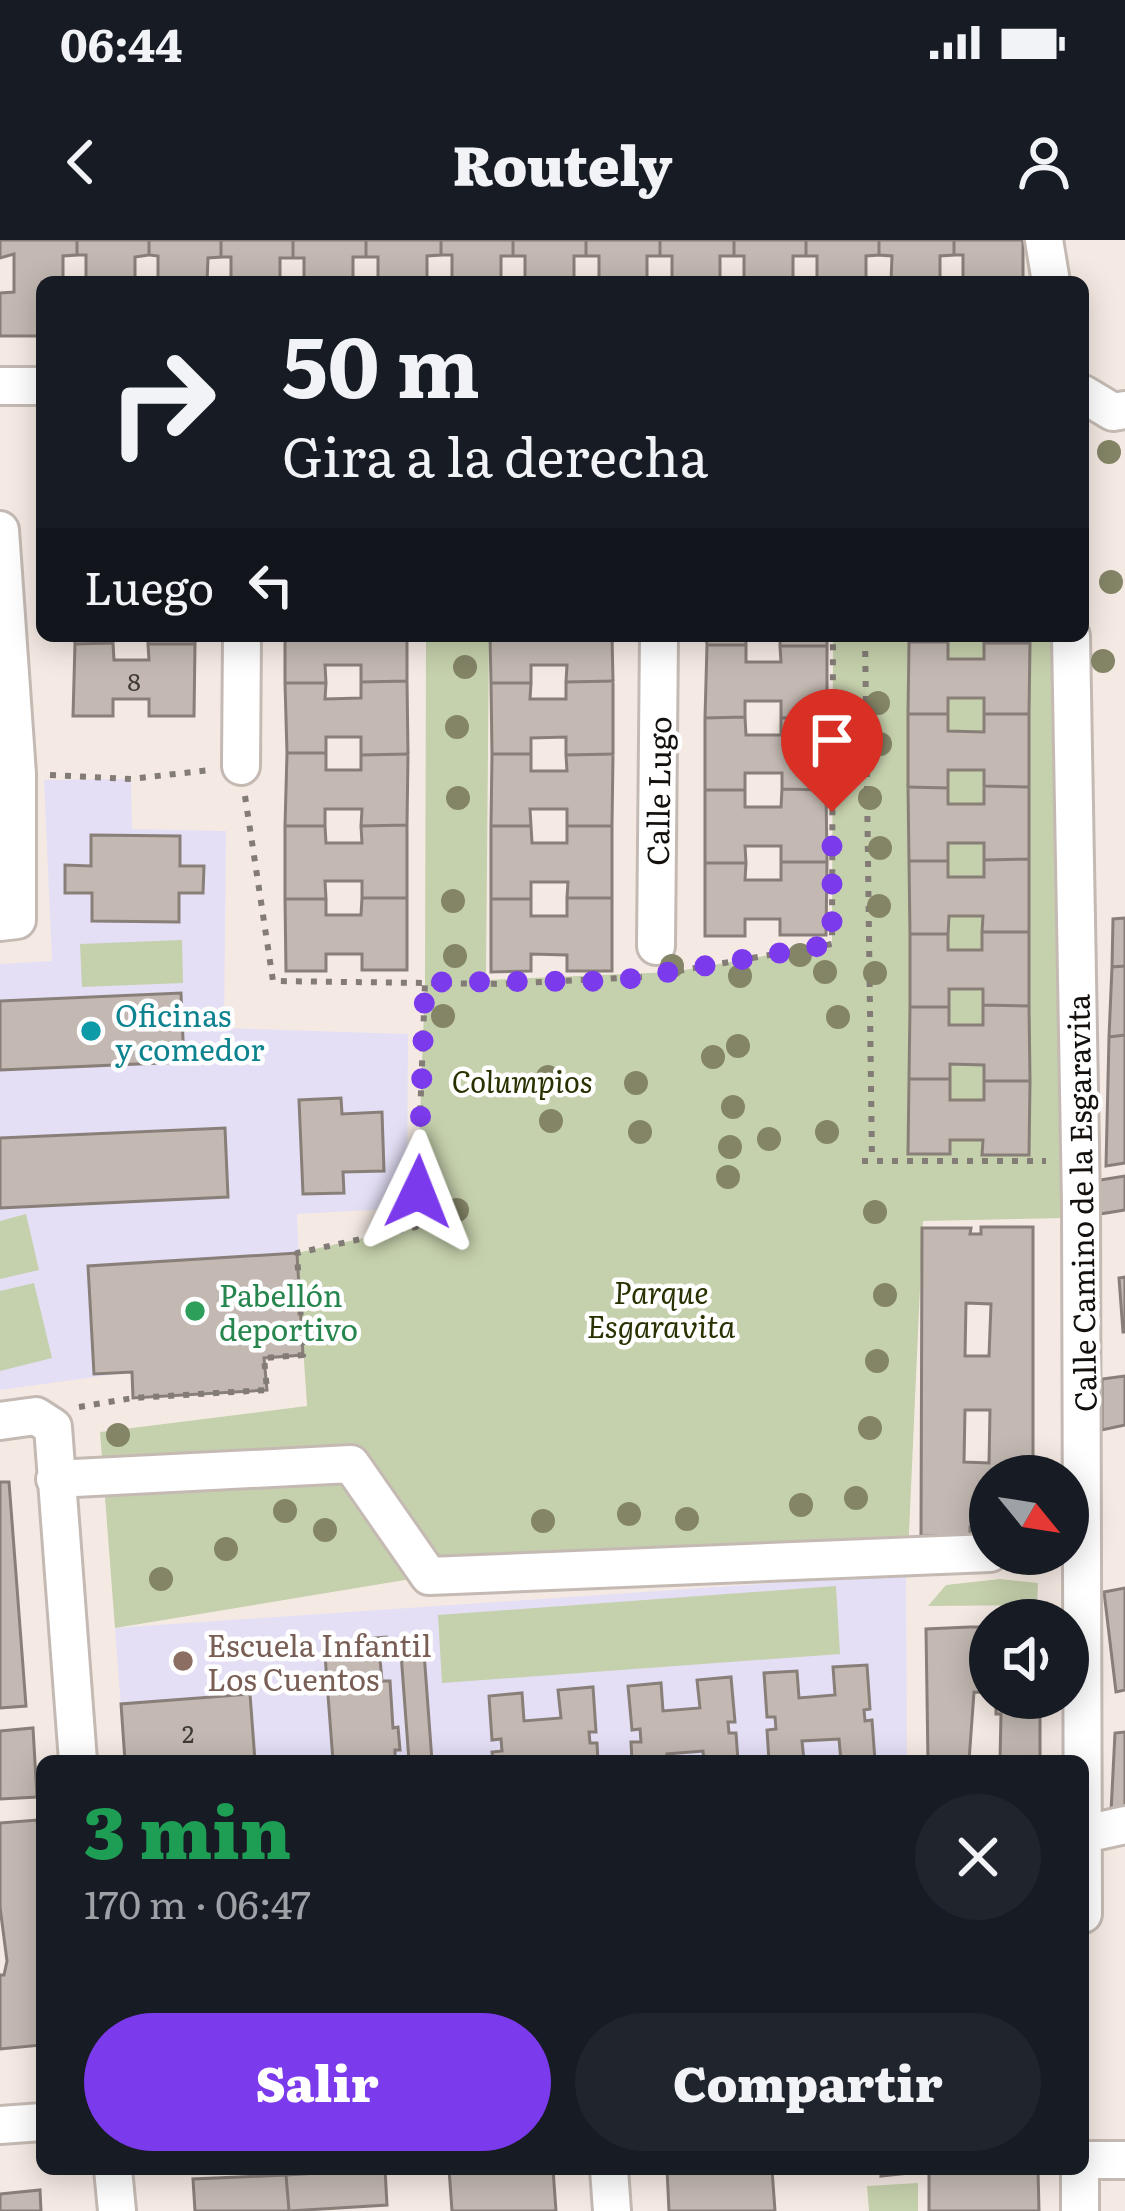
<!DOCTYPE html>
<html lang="es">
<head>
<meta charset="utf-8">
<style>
	:root { --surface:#171b24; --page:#20242c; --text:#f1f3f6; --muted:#9ea1a6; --accent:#7c3aed }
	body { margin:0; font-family:Literata,serif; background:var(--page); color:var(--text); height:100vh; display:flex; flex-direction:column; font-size:45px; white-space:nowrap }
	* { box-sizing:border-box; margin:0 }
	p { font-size:39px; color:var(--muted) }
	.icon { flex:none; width:66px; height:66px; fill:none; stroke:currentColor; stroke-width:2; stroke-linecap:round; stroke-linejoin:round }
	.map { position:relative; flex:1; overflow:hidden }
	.details { position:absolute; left:36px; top:1515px; width:1053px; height:420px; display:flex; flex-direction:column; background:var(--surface); border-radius:18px; box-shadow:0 6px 30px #0003 }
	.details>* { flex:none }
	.top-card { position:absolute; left:36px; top:36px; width:1053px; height:366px; border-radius:18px; box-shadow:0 6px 30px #0003; background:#171b24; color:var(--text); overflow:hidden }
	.needle { width:78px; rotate:120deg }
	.buttons { position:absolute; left:969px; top:1215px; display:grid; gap:24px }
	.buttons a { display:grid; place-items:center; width:120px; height:120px; border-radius:50%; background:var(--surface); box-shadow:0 6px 30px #0003; font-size:60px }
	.pin { position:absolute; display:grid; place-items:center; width:102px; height:102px; color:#fff; margin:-123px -51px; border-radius:50% 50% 50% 0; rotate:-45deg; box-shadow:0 0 12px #0007 }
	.pin .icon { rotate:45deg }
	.me { position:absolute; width:132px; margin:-66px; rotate:2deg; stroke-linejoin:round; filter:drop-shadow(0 0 9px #0008) }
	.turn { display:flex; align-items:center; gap:42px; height:252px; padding:0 48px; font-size:54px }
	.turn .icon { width:156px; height:156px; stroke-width:2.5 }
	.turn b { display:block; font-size:84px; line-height:102px }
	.then { display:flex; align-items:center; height:114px; padding:0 48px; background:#0003; gap:24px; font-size:45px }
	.round { display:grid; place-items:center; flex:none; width:126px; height:126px; border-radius:63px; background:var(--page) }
	.summary { display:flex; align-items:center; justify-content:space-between; height:204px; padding:0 48px }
	h1 { font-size:72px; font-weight:800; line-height:90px; color:#1e9e55 }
	.cta { display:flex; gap:24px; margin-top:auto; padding:24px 48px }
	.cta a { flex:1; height:138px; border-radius:72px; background:var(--accent); color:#fff; font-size:48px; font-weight:800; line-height:138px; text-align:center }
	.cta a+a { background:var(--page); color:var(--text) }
	.status { display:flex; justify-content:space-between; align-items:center; height:84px; padding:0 60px; background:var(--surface); direction:ltr }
	.status svg { height:33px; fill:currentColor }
	header { display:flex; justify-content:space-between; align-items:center; height:156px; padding:0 48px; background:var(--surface); font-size:54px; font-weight:800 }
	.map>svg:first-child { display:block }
	.education { fill:#e4dff5 }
	.green { fill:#c5d0ac }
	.building { fill:#c3b9b2; stroke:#897f79; stroke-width:3; fill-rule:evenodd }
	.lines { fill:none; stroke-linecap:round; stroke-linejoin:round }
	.street-casing { stroke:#c4bab3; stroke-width:42 }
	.path { stroke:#827b76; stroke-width:6; stroke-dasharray:6 9; stroke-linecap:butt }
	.street { stroke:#fff; stroke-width:36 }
	.tree { fill:#848567 }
	.route { stroke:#7c3aed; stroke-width:21; stroke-dasharray:0 37.8 }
	.culture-dot { fill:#0f9aa8; stroke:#fff; stroke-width:4.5 }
	.leisure-dot { fill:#2e9e5b; stroke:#fff; stroke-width:4.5 }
	.education-dot { fill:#8d6e63; stroke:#fff; stroke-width:4.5 }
	.labels { text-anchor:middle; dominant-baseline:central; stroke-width:9; stroke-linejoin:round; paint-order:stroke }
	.number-label { font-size:24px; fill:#3f3a36 }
	.street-label { font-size:30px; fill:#13100d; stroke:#fff }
	.culture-label { font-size:30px; fill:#0d838f; stroke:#fff; text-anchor:start }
	.park-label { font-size:30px; font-style:italic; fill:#283201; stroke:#fff }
	.leisure-label { font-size:30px; fill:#27864d; stroke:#fff; text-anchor:start }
	.education-label { font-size:30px; fill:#785e54; stroke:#fff; text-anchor:start }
</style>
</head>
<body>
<div class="status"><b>06:44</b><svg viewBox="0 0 49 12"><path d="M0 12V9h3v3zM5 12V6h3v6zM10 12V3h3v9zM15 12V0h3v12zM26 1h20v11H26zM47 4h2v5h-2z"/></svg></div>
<header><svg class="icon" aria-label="back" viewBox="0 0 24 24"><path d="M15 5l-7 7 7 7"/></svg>Routely<svg class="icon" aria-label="person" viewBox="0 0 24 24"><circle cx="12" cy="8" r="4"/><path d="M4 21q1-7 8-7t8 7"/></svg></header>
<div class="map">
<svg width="1125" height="1971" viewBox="0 0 1125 1971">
	<rect width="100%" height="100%" fill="#f5eae3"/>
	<path class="education" d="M131 539 132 589 226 591 224 788 408 794 407 968 297 974 303 1115 265 1118 267 1150 133 1158 131 1132 0 1150V724L52 721 44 540Z
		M906 1334 907 1521H125L115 1388Z"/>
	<path class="green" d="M426 396H489L486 740 673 732 832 704 833 396H1061L1063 978 923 981 908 1315 429 1336 115 1388 100 1192 307 1166 297 1013 416 986 425 743Z
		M182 700 183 743 82 747 80 704Z
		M26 974 39 1030 0 1039V981Z
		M34 1043 52 1118 0 1131V1051Z
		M1000 1339 1038 1343 1037 1365 928 1366 946 1345Z
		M836 1346 840 1414 442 1443 438 1375Z
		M918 1943V1971H869L867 1946Z"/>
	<path class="building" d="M0 0H77V15L63 16V42H42V96H0V53L14 52V14L0 18Z
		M77 0H149V15L135 17V42H86V15H77Z
		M149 0H221V17L208 18 207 42H158V16L149 15Z
		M221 0H293V18H280V42H231V17H221Z
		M293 0H366V17H353V42H304V18H293Z
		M366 0H441V15L427 16V42H378V17H366Z
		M441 0H513V16H501V42H452V15H441Z
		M513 0H586V16H574V42H525V16H513Z
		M586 0H660V16H647V42H599V16H586Z
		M660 0H734V16H720V42H672V16H660Z
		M734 0H806V16H793V42H744V16H734Z
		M806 0H879V15L866 16V42H817V16H806Z
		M879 0H954V15L940 16V42H891L892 16 879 15Z
		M954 0H1023V42H963V15H954Z
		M74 396H113V403L75 404Z
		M148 396H195V404H148Z
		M285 396H407V441L361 442V425H325L326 443H285Z
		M490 396H612L613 441 566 442 567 425H531V443H491Z
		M706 396H746V405H707Z
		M780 396H827V406H780Z
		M909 396H948V402H909Z
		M983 396H1030V403H984Z
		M909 402H948V419H984V403H1030L1029 474H984V458H948V474H908Z
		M113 403 114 420H149L148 404H195L194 476H149V459H113V476H73L75 404Z
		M707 405H746V422H781L780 406H827V477L781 478V461H745V477L705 478Z
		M407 441 408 514 361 515V497H326V513H287L285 443H326L325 459 361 458V442Z
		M613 441V514L566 515V497L531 498V514H492L491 443H531L530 459H566V442Z
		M908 474H948V491L984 492V474H1029V547L984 546V530H948V548L908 547Z
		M745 477 746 495H781V478L827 477 826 550 782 549V533H745V550H705V478Z
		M287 513H326V530H361V515L408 514 407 585 361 586 362 569H325V586H285Z
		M492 514H531V531H567L566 515 613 514 612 586H567V569H530L531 586H491Z
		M984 546 1029 547V619L984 620V603H948V621H909L908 547 948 548V564H984Z
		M782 549 826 550 827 622H781V606H745L746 623H705V550H745V567H781Z
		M407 585V658H362V641H325L326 659H285V586H325L326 603H362L361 586Z
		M491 586H531L532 603H567V586H612V658H567L568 642H531V659H491Z
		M91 595 180 596V626H204L203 653H179V682L92 681V653H65V625L91 626Z
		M1029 619V692H982L983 676H949L948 694H910L909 621H948V637H984V620Z
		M781 622H827L826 695H780V679H745V696H705V623H746L745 640H781Z
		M362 658H407V730H362V714H326V731H286L285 659H326V675H361Z
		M567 658H612V731H567V715L531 714V731L491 732V659H531V676H567Z
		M1125 678V726L1112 727 1113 679Z
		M982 692H1029V766L983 765V749H949V767H910V694H948V710H982Z
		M1125 726V795L1109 797 1112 727Z
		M181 753 184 822 0 830V761Z
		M983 765 1029 766 1030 841H984V825L950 824V839H909L910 767H949V785H983Z
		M1125 795V923L1106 926 1109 797Z
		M909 839H950V860H984V841H1030L1029 915H982L983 900H950V914H908Z
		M341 858 342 874 382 872 384 931 343 932 344 953 303 954 299 860Z
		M225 888 228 957 0 968V898Z
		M1125 936V970L1100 974 1094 941Z
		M981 987H1033V1236H990V1295H984V1287H970V1296H921L922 988H971L970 994H981ZM966 1063 991 1064 989 1116H965ZM965 1170H990L989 1223 964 1222Z
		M297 1013 303 1115 264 1118 267 1150 133 1158 132 1132 94 1134 88 1026Z
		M1125 1037V1092H1123L1119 1038Z
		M1125 1136V1185L1102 1190V1139Z
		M0 1242H9L26 1466 0 1468Z
		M1125 1348V1450L1116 1452 1104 1352Z
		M970 1387H990V1453L974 1452 969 1521H928L926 1389Z
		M386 1397 388 1418 380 1419 382 1441H390L393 1488 398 1487 400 1510H395V1521H333L324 1402Z
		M423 1399 432 1521H409L400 1400Z
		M867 1425 870 1469 864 1470 865 1481 872 1480 875 1521H841L839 1499 802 1501 804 1521H769L767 1490 776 1489 775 1477H767L764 1433 797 1431 799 1458 835 1455 833 1427Z
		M731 1437 735 1482H728L729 1493H736L738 1521H704L703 1511 667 1514V1521H632L631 1502H641L640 1489 632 1490 628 1446 661 1443 663 1471 700 1468 697 1440Z
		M593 1447 596 1492H589L590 1503H597L598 1521H493L492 1512 502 1511 501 1499 492 1500 489 1456 522 1453 524 1481 561 1478 558 1450Z
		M250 1454 255 1521H125L121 1464Z
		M996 1458H1040V1521H1000L1001 1474H996Z
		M33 1488 37 1557 0 1559V1491Z
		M1125 1492V1568L1111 1572 1115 1493Z
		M37 1580 42 1645V1805L0 1809V1735H4L7 1721 0 1667V1583Z
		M385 1929 387 1965 289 1971 286 1935Z
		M449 1929H553L556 1971H452Z
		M667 1929H772L775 1971H669Z
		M882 1929H929V1931L881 1936Z
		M929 1929H1038L1039 1971H929Z
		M286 1935 289 1971H195L193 1939Z
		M40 1950 41 1971H0V1954Z"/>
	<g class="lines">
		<defs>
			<path id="street" d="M1044 0 1051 42
				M0 146H42
				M1083 154 1113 172 1125 170
				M0 290 17 534V680L0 682
				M1071 396 1081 964 1083 1674
				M241 526 242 396
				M656 706 659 396
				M0 1181 36 1176 53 1187 78 1521
				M55 1239 351 1224 429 1336 990 1313
				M1085 1594 1125 1585
				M0 1885 42 1882
				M1083 1920H1125
				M113 1929 117 1971
				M609 1929 612 1971
				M1080 1971V1929"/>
		</defs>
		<use href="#street" class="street-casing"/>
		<path class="path" d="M865 396 872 921
			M50 535 131 539 210 530
			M245 556 273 741 502 744 642 737
			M678 731 832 704 833 396
			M862 921H1046
			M79 1167 133 1158 267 1150 264 1118 303 1115 297 1013 416 987 425 743"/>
		<use href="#street" class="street"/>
	</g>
	<g class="tree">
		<circle cx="1109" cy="212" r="12"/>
		<circle cx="1111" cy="342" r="12"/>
		<circle cx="1103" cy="421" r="12"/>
		<circle cx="465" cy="427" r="12"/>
		<circle cx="878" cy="463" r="12"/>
		<circle cx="457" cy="487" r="12"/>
		<circle cx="880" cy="504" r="12"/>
		<circle cx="458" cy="558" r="12"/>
		<circle cx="870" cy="558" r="12"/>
		<circle cx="880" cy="608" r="12"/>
		<circle cx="453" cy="661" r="12"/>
		<circle cx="879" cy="666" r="12"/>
		<circle cx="800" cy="715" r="12"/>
		<circle cx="455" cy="716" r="12"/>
		<circle cx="672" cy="726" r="12"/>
		<circle cx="825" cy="732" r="12"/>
		<circle cx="875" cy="733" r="12"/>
		<circle cx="740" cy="736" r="12"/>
		<circle cx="443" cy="776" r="12"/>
		<circle cx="838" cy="777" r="12"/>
		<circle cx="738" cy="806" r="12"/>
		<circle cx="713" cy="817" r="12"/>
		<circle cx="548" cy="837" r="12"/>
		<circle cx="636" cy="843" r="12"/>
		<circle cx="733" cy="867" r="12"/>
		<circle cx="551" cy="881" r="12"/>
		<circle cx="640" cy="892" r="12"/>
		<circle cx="827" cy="892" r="12"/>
		<circle cx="769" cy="899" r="12"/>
		<circle cx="730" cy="907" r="12"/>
		<circle cx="728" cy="937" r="12"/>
		<circle cx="457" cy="970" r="12"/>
		<circle cx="875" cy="972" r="12"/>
		<circle cx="885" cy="1055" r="12"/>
		<circle cx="877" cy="1121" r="12"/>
		<circle cx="870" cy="1188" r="12"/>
		<circle cx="118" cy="1195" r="12"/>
		<circle cx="856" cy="1258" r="12"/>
		<circle cx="801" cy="1265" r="12"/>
		<circle cx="285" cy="1271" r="12"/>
		<circle cx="629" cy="1274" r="12"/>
		<circle cx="687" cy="1279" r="12"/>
		<circle cx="543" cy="1281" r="12"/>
		<circle cx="325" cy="1290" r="12"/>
		<circle cx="226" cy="1309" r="12"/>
		<circle cx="161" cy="1339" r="12"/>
	</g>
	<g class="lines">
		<path class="route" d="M418 952 425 742 617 741 832 704V572"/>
	</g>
	<circle class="culture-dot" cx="91" cy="791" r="12"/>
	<circle class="leisure-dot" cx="195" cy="1071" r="12"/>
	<circle class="education-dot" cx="183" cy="1421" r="12"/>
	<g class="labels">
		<g class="number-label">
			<text x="134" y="440">8</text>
			<text x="188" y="1492">2</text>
		</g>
		<g class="street-label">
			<text transform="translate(657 551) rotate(-89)">Calle Lugo</text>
			<text transform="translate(1080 963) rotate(-91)">Calle Camino de la Esgaravita</text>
		</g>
		<g class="culture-label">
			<text x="115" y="774">Oficinas<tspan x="115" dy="34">y comedor</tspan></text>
		</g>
		<g class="park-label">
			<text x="522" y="840">Columpios</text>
			<text x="661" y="1051">Parque<tspan x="661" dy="34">Esgaravita</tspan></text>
		</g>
		<g class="leisure-label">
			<text x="219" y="1054">Pabellón<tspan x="219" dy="34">deportivo</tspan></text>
		</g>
		<g class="education-label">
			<text x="207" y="1404">Escuela Infantil<tspan x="207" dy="34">Los Cuentos</tspan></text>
		</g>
	</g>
</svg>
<div class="buttons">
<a><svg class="needle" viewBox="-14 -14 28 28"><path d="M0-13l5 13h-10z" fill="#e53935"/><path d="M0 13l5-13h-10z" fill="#9ea1a6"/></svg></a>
<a><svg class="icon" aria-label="sound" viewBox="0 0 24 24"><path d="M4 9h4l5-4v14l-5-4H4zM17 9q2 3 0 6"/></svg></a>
</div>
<div class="pin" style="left:832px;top:572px;background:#d93025"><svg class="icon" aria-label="arrive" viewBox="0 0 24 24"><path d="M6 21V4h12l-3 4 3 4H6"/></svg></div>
<svg class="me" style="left:418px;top:952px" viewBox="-20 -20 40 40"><path d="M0-17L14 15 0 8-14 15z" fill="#7c3aed" stroke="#fff" stroke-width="4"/></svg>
<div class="top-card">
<div class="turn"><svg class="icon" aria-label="right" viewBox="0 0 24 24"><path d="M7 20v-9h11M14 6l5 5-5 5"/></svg><div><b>50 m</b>Gira a la derecha</div></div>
<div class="then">Luego<svg class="icon" aria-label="left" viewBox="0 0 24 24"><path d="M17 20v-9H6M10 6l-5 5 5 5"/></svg></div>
</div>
<section class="details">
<div class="summary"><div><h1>3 min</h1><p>170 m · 06:47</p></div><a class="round"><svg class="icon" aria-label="close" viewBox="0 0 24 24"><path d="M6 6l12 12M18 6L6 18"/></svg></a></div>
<div class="cta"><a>Salir</a><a>Compartir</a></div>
</section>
</div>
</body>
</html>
